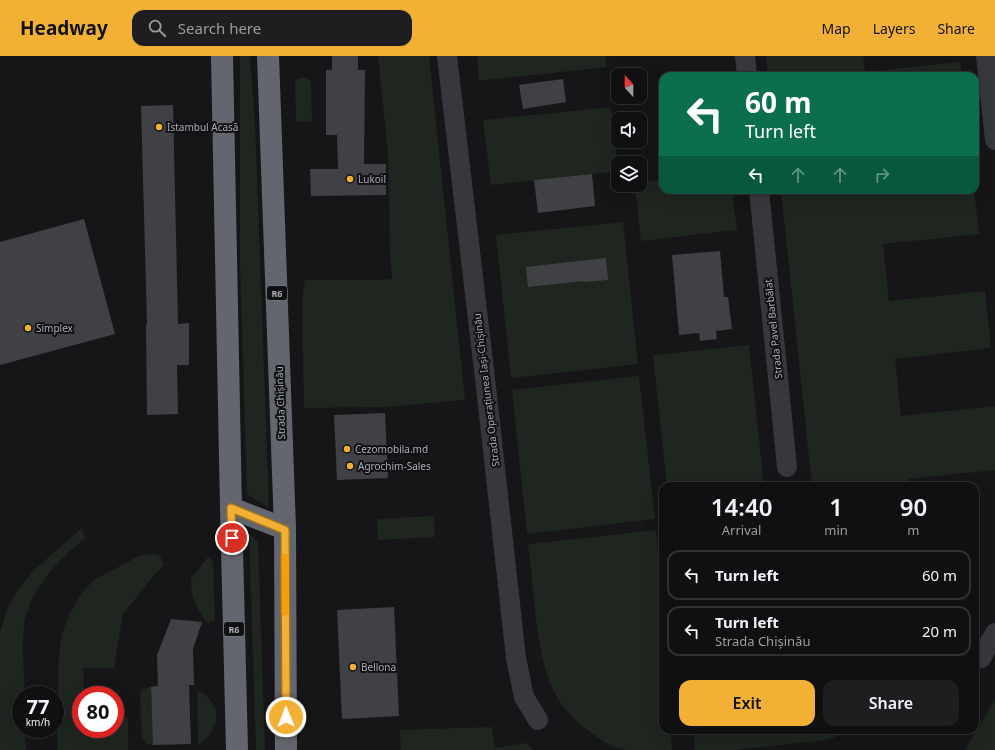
<!DOCTYPE html>
<html lang="en">
<head>
<meta charset="utf-8">
<style>
	:root { --surface:#101012; --page:#1e1e20; --text:#f1f3f6; --muted:#9c9d9f; --line:#303032; --accent:#f2b134 }
	body { margin:0; font-family:"Noto Sans",sans-serif; background:var(--page); color:var(--text); height:100vh; display:flex; flex-direction:column; font-size:15px; white-space:nowrap }
	* { box-sizing:border-box; margin:0 }
	p { font-size:13px; color:var(--muted) }
	.icon { flex:none; width:22px; height:22px; fill:none; stroke:currentColor; stroke-width:2; stroke-linecap:round; stroke-linejoin:round }
	.map { position:relative; flex:1; overflow:hidden }
	.sheet { position:absolute; left:659px; top:426px; width:320px; height:252px; display:flex; flex-direction:column; background:var(--surface); border-radius:12px; box-shadow:0 4px 16px #0002,0 0 0 1px var(--line) }
	.sheet>* { flex:none }
	.banner { position:absolute; left:659px; top:16px; width:320px; height:122px; border-radius:12px; box-shadow:0 4px 16px #0002,0 0 0 1px var(--line); background:#0b6e4f; color:#fff; overflow:hidden }
	.needle { width:26px; rotate:339deg }
	.buttons { position:absolute; left:611px; top:12px; display:grid; gap:8px }
	.buttons a { display:grid; place-items:center; width:36px; height:36px; border-radius:8px; background:var(--surface); box-shadow:0 4px 16px #0002,0 0 0 1px var(--line); font-size:20px }
	.speed { position:absolute; left:12px; top:630px; display:flex; gap:8px; font-size:20px; font-weight:700; text-align:center }
	.speed>* { display:grid; place-content:center; width:52px; height:52px; border-radius:50%; background:var(--surface); box-shadow:0 4px 16px #0002,0 0 0 1px var(--line); line-height:1 }
	.speed small { font-size:10px; font-weight:400 }
	.speed .limit { border:6px solid #d22; background:#fff; color:#111 }
	.pin { position:absolute; display:grid; place-items:center; width:34px; height:34px; color:#fff; margin:-17px; border:2px solid #fff; border-radius:50%; box-shadow:0 1px 4px #0007 }
	.me { position:absolute; width:44px; margin:-22px; rotate:359deg; stroke-linejoin:round; filter:drop-shadow(0 0 3px #0008) }
	.turn { display:flex; align-items:center; gap:14px; height:84px; padding:0 20px; font-size:18px }
	.turn .icon { width:52px; height:52px; stroke-width:2.5 }
	.turn b { display:block; font-size:28px; line-height:34px }
	.lanes { display:flex; align-items:center; height:38px; padding:0 20px; background:#0003; justify-content:center; gap:20px; direction:ltr }
	.lanes .off { opacity:.35 }
	.eta { display:flex; justify-content:space-evenly; align-items:center; height:68px; text-align:center }
	.eta b { font-size:24px; font-weight:600; line-height:28px }
	.action { display:flex; gap:8px; margin-top:auto; padding:8px 20px }
	.action a { flex:1; height:46px; border-radius:12px; background:var(--accent); color:#111; font-size:16px; font-weight:600; line-height:46px; text-align:center }
	.action a+a { background:var(--page); color:var(--text) }
	ul { padding:0; list-style:none }
	li { display:flex; align-items:center; gap:12px; height:50px; margin:0 8px 6px; padding:0 12px; border:2px solid var(--line); border-radius:12px }
	li div { flex:1 }
	li b { display:block; font-size:15px }
	li em { font-style:normal }
	header { display:flex; align-items:center; gap:24px; box-sizing:border-box; height:56px; padding:0 20px; background:var(--accent); color:#111 }
	header strong { font-size:19px }
	nav { display:flex; gap:22px; margin-inline-start:auto; font-size:14px }
	.search { width:280px; height:36px; background:var(--page); display:flex; align-items:center; gap:10px; box-sizing:border-box; padding:0 14px; border-radius:12px; color:var(--muted); font-size:15px }
	.map>svg:first-child { display:block }
	.green { fill:#1e261f }
	.building { fill:#404145 }
	.lines { fill:none; stroke-linecap:round; stroke-linejoin:round }
	.minor { stroke:#37383d; stroke-width:20 }
	.highway { stroke:#63666e; stroke-width:22 }
	.route-casing { stroke:#9d7322; stroke-width:10 }
	.route { stroke:#f2b134; stroke-width:7 }
	.slow { stroke:#f59e0b; stroke-width:7 }
	.poi-dot { fill:#f2b134; stroke:#111113; stroke-width:1.5 }
	.labels { text-anchor:middle; dominant-baseline:central; stroke-width:4; stroke-linejoin:round; paint-order:stroke }
	.shield { fill:#111113; stroke:#7b7e86; stroke-width:1 }
	.shield-label { font-size:9px; font-weight:bold; fill:#a8adb8 }
	.poi-label { font-size:10px; fill:#a8adb8; stroke:#111113; text-anchor:start }
	.street-label { font-size:10px; fill:#a8adb8; stroke:#111113 }
</style>
</head>
<body>
<header>
<strong>Headway</strong>
<div class="search"><svg class="icon" aria-label="search" viewBox="0 0 24 24"><circle cx="10" cy="10" r="6"/><path d="M15 15l6 6"/></svg>Search here</div>
<nav><a>Map</a><a>Layers</a><a>Share</a></nav>
</header>
<div class="map">
<svg width="995" height="694" viewBox="0 0 995 694">
	<rect width="100%" height="100%" fill="#161618"/>
	<path class="green" d="M240 0H250L255 68 269 452 247 438 240 205Z
		M378 0H429L465 344 384 351 304 352 302 245 305 224H378L392 223 390 200 388 97Z
		M477 0H605L607 11 479 25Z
		M766 0H863L865 16 960 6 962 20H768Z
		M305 21 311 26 312 66H296L295 24Z
		M611 51 618 115 491 129 483 64Z
		M663 124V134H732L737 174 641 185 635 129H640V127Z
		M781 134H974L979 178 883 188 889 245 985 235 991 292 895 303 901 360 995 350V414L908 423 909 430H812Z
		M623 166 638 308 511 322 496 179Z
		M749 289 764 430H667L653 299Z
		M639 320 655 463 527 478 512 334Z
		M434 460 435 481 378 484 377 463Z
		M82 472 85 482C61 502 38 525 27 556 20 578 24 615 25 639H21V673H25L26 694H0V576L7 553 19 532 34 514Z
		M656 474 663 543 660 579 663 611V674H670L672 694C657 694 641 694 626 694 615 693 603 685 593 678 547 648 541 605 535 554 533 532 531 510 528 488Z
		M249 477 258 487 265 694H256Z
		M154 498 160 500 164 509 155 518 123 558 114 612H83L84 639H81V673H115V662L128 661V694H57L59 600 62 578 68 561 81 538 94 524 139 500Z
		M208 501 213 505 215 565 208 567C196 552 191 543 191 523Z
		M151 631 153 689 147 688 142 682 140 637 143 633Z
		M197 634C217 644 223 663 208 680 205 684 203 687 198 688Z
		M995 643V694H965Z
		M492 671 495 692 527 687 534 694H401L400 674Z
		M693 674H853L829 683 818 685 732 694H695Z"/>
	<path class="building" d="M332 0H358V14H365L364 108H386V139L311 140 310 113H338L337 79H326V14H332Z
		M563 23 566 46 523 53 519 29Z
		M173 49 178 268 189 267V309H177L178 358 147 359 146 268H147L141 50Z
		M592 118 595 150 538 157 534 124Z
		M84 163 115 278 0 309V186Z
		M720 195 724 241H728L732 273 716 275 717 283 700 285 699 277 679 279 672 199Z
		M606 202 608 224 584 226 583 225 528 231 526 211Z
		M385 357 388 422 337 424 334 359Z
		M394 551 399 660 342 663 337 554Z
		M171 563 202 566 193 593 194 629H189L191 688 153 689 151 631 158 630 157 599Z"/>
	<g class="lines">
		<path class="minor" d="M447 0 486 331 516 602 524 641 538 664
			M745 0 747 20
			M986 0 995 84
			M759 134 787 411
			M975 601 981 602 995 577"/>
		<path class="highway" d="M222 0 231 452 237 694
			M268 0 285 473 286 694
			M231 452 285 473"/>
	</g>
	<g class="lines">
		<defs>
			<path id="route" d="M232 482 231 452 285 474 286 661"/>
		</defs>
		<use href="#route" class="route-casing"/>
		<use href="#route" class="route"/>
		<path class="slow" d="M285 501V556"/>
	</g>
	<g class="poi-dot">
		<circle cx="159" cy="71" r="4"/>
		<circle cx="350" cy="123" r="4"/>
		<circle cx="28" cy="272" r="4"/>
		<circle cx="347" cy="393" r="4"/>
		<circle cx="350" cy="410" r="4"/>
		<circle cx="353" cy="611" r="4"/>
	</g>
	<g class="labels">
		<g class="shield">
			<rect x="267" y="230" width="20" height="14" rx="3"/>
			<rect x="224" y="566" width="20" height="14" rx="3"/>
		</g>
		<g class="shield-label">
			<text x="277" y="237">R6</text>
			<text x="234" y="573">R6</text>
		</g>
		<g class="poi-label">
			<text x="167" y="71">Istambul Acasă</text>
			<text x="358" y="123">Lukoil</text>
			<text x="36" y="272">Simplex</text>
			<text x="355" y="393">Cezomobila.md</text>
			<text x="358" y="410">Agrochim-Sales</text>
			<text x="361" y="611">Bellona</text>
		</g>
		<g class="street-label">
			<text transform="translate(773 273) rotate(-96)">Strada Pavel Barbălat</text>
			<text transform="translate(486 334) rotate(-97)">Strada Operațiunea Iași-Chișinău</text>
			<text transform="translate(280 347) rotate(-92)">Strada Chișinău</text>
		</g>
	</g>
</svg>
<div class="buttons">
<a><svg class="needle" viewBox="-14 -14 28 28"><path d="M0-13l5 13h-10z" fill="#e53935"/><path d="M0 13l5-13h-10z" fill="#9c9d9f"/></svg></a>
<a><svg class="icon" aria-label="sound" viewBox="0 0 24 24"><path d="M4 9h4l5-4v14l-5-4H4zM17 9q2 3 0 6"/></svg></a>
<a><svg class="icon" aria-label="layers" viewBox="0 0 24 24"><path d="M12 4l9 5-9 5-9-5zM3 14l9 5 9-5"/></svg></a>
</div>
<div class="speed"><div>77<small>km/h</small></div><div class="limit">80</div></div>
<div class="pin" style="left:232px;top:482px;background:#d93025"><svg class="icon" aria-label="arrive" viewBox="0 0 24 24"><path d="M6 21V4h12l-3 4 3 4H6"/></svg></div>
<svg class="me" style="left:286px;top:661px" viewBox="-20 -20 40 40"><circle r="17" fill="#f2b134" stroke="#fff" stroke-width="3"/><path d="M0-11L8 9 0 5-8 9z" fill="#fff"/></svg>
<div class="banner">
<div class="turn"><svg class="icon" aria-label="left" viewBox="0 0 24 24"><path d="M17 20v-9H6M10 6l-5 5 5 5"/></svg><div><b>60 m</b>Turn left</div></div>
<div class="lanes"><svg class="icon" aria-label="left" viewBox="0 0 24 24"><path d="M17 20v-9H6M10 6l-5 5 5 5"/></svg><svg class="icon off" aria-label="ahead" viewBox="0 0 24 24"><path d="M12 20V5M6 11l6-6 6 6"/></svg><svg class="icon off" aria-label="ahead" viewBox="0 0 24 24"><path d="M12 20V5M6 11l6-6 6 6"/></svg><svg class="icon off" aria-label="right" viewBox="0 0 24 24"><path d="M7 20v-9h11M14 6l5 5-5 5"/></svg></div>
</div>
<section class="sheet">
<div class="eta">
<div><b>14:40</b><p>Arrival</p></div>
<div><b>1</b><p>min</p></div>
<div><b>90</b><p>m</p></div>
</div>
<ul>
<li><svg class="icon" aria-label="left" viewBox="0 0 24 24"><path d="M17 20v-9H6M10 6l-5 5 5 5"/></svg><div><b>Turn left</b></div><em>60 m</em></li>
<li><svg class="icon" aria-label="left" viewBox="0 0 24 24"><path d="M17 20v-9H6M10 6l-5 5 5 5"/></svg><div><b>Turn left</b><p>Strada Chișinău</p></div><em>20 m</em></li>
</ul>
<div class="action"><a>Exit</a><a>Share</a></div>
</section>
</div>
</body>
</html>
